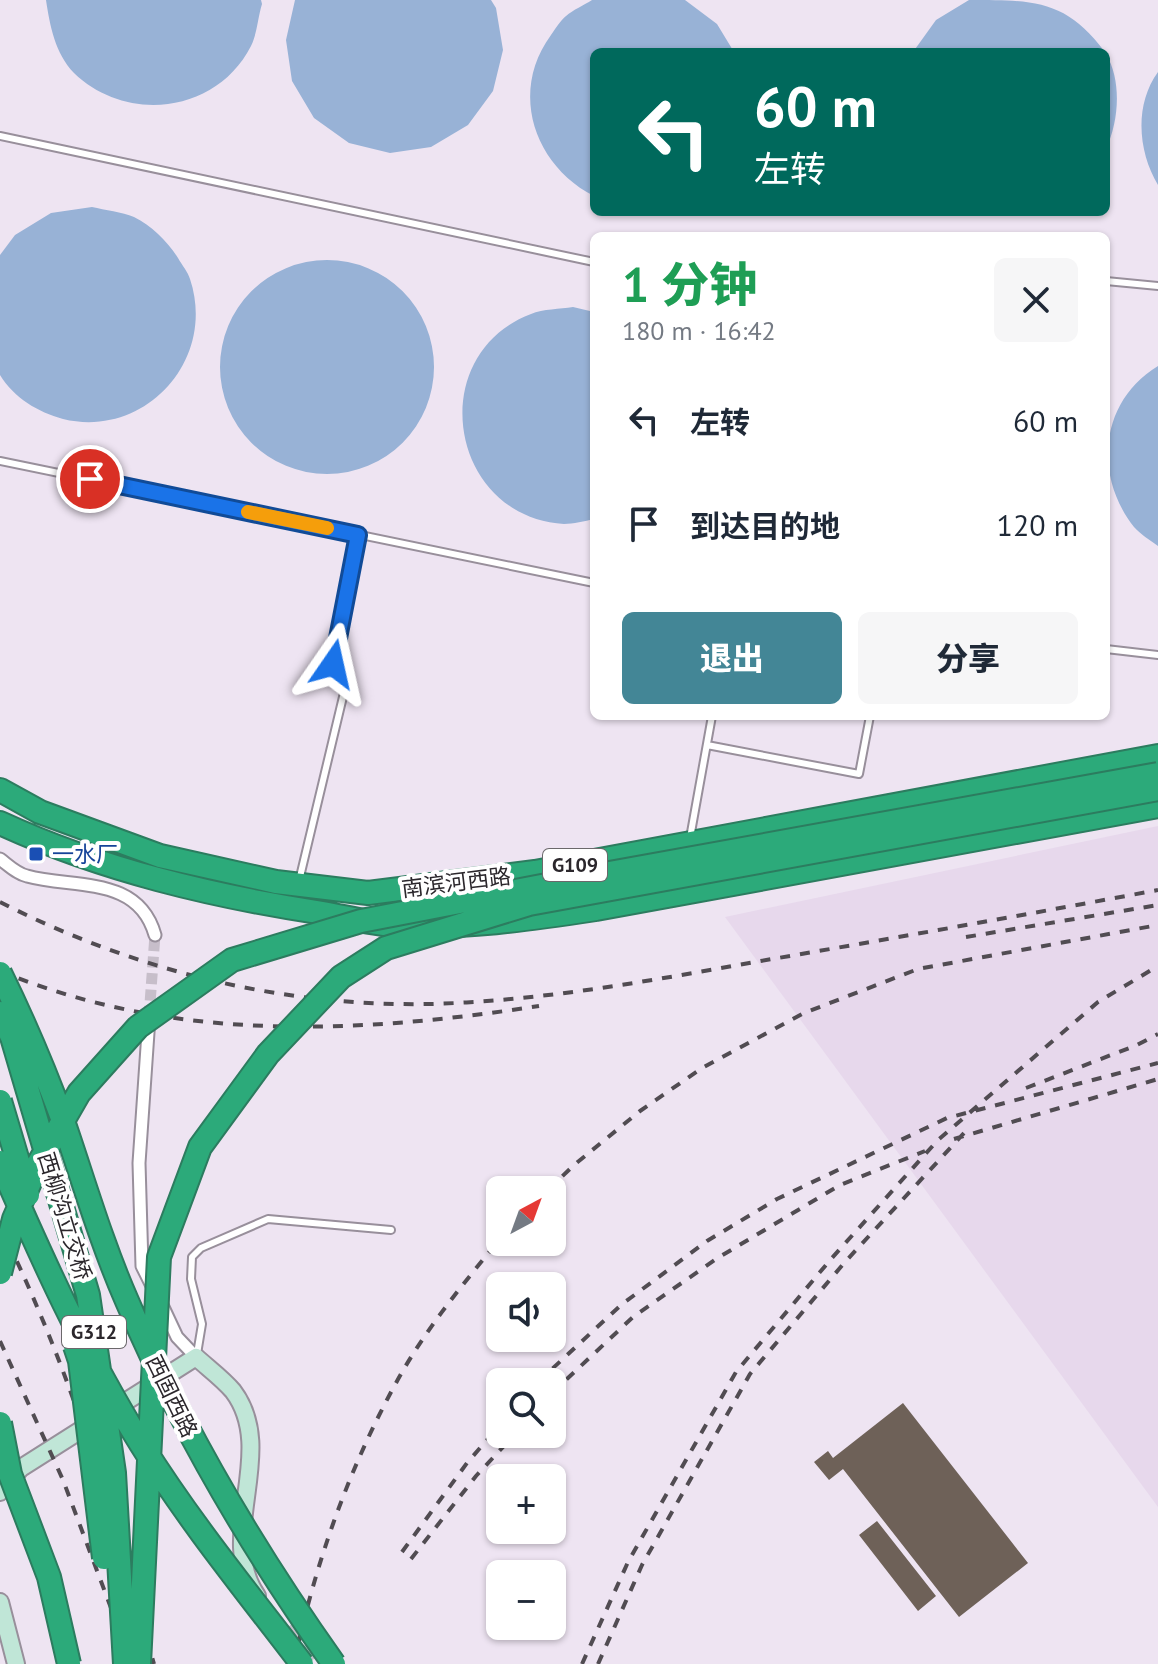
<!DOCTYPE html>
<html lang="zh">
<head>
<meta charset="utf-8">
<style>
	:root { --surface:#fff; --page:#f6f6f7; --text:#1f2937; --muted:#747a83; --accent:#438696 }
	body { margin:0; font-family:"PT Sans","Noto Sans SC",sans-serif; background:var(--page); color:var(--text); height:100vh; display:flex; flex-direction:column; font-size:30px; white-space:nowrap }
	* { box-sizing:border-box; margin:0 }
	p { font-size:26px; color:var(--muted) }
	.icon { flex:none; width:44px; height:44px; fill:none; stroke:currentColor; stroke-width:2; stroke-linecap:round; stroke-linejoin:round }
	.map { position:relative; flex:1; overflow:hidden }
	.drawer { position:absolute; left:590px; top:232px; width:520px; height:488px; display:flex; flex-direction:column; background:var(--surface); border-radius:12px; box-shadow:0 2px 6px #0004 }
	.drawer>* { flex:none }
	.top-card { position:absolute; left:590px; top:48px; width:520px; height:168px; border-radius:12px; box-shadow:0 2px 6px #0004; background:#00695c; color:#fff; overflow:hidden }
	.needle { width:52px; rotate:41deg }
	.fabs { position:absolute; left:486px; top:1176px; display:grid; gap:16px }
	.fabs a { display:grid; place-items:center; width:80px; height:80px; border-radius:12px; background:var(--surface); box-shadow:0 2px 6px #0004; font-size:40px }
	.pin { position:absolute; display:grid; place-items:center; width:68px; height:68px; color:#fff; margin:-34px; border:4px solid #fff; border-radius:50%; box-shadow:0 2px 8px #0007 }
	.me { position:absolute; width:88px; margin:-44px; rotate:11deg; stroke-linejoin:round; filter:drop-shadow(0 0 6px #0008) }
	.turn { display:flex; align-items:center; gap:28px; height:168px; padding:0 32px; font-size:36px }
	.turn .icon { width:104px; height:104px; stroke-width:2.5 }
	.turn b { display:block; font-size:56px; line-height:68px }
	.round { display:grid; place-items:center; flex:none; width:84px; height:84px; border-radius:12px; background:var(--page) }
	.head { display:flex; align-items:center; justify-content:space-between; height:136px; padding:0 32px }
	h1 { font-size:48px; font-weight:800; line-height:60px; color:#1e9e55 }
	.cta { display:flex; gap:16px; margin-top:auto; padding:16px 32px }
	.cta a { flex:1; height:92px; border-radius:12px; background:var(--accent); color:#fff; font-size:32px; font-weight:800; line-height:92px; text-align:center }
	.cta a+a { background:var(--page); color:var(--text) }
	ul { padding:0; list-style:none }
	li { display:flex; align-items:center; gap:24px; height:104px; padding:0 32px }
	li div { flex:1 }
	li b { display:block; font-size:30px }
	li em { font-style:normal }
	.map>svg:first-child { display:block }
	.built { fill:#e7d8ec }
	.water { fill:#98b2d6 }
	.building { fill:#6e6158 }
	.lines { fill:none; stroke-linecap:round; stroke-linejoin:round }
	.street-tunnel { stroke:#c7beca; stroke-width:11; stroke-dasharray:11 5.5; stroke-linecap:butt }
	.secondary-tunnel { stroke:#c7beca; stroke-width:16; stroke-dasharray:16 8; stroke-linecap:butt }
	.lane-casing { stroke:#988f9b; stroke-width:10 }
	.street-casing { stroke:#988f9b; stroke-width:15 }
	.secondary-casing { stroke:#988f9b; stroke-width:20 }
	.highway-casing { stroke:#2c7c5f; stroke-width:26 }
	.lane { stroke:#fff; stroke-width:6 }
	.street { stroke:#fff; stroke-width:11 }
	.secondary { stroke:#c0e6d7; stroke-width:16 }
	.highway { stroke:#2caa7a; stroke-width:22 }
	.rail { stroke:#514c52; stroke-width:4; stroke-dasharray:10 10; stroke-linecap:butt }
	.highway-bridge-casing { stroke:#2c7c5f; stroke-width:26; stroke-linecap:butt }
	.highway-bridge { stroke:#2caa7a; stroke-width:22 }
	.route-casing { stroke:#114b97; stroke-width:20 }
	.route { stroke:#1a73e8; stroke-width:14 }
	.slow { stroke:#f59e0b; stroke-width:14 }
	.transit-dot { fill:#1a4fb4; stroke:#fff; stroke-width:3 }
	.labels { text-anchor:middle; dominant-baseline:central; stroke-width:8; stroke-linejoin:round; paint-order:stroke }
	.shield { fill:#fff; stroke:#6b686b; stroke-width:2 }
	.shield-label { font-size:20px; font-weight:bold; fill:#2b272c }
	.transit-label { font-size:22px; fill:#164399; stroke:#fff; text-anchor:start }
	.street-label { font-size:22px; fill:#2b272c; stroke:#fff }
</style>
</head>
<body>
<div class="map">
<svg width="1158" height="1664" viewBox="0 0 1158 1664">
	<rect width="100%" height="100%" fill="#eee4f2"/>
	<path class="built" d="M1158 826V1507L725 917Z"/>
	<path class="water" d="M46 0H261L262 4C258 17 257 34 251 46 217 113 127 124 74 73 55 53 50 26 46 0Z
		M295 0H491L496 8 503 50 493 91 468 125 431 147 390 153 349 143 314 118 292 81 286 40Z
		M592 0H685L717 24 734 52H594V196C534 165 509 92 551 35 555 29 560 21 566 16 573 10 584 5 592 0Z
		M969 0C1035 0 1066 0 1105 52H913L936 20Z
		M1106 54C1122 81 1119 121 1106 149Z
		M1158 72V185C1138 152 1134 105 1158 72Z
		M92 207C105 210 122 212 134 217 152 226 168 242 178 258 182 265 188 272 190 279 217 360 145 439 63 419 38 412 14 398 0 375V255L15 235 51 213Z
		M220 367a107 107 0 1 1 214 0a107 107 0 1 1-214 0Z
		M573 307 594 312V519C585 521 573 524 564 524 449 517 423 355 531 314 543 309 560 309 573 307Z
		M1158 366V546C1150 540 1140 534 1134 527 1093 475 1100 401 1158 366Z"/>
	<path class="building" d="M903 1403 1028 1563 959 1617 843 1469 829 1480 814 1462 828 1451 833 1458Z
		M877 1521 936 1596 918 1611 859 1535Z"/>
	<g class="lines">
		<path class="street-tunnel" d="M149 1017 155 935"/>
		<path class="secondary-tunnel" d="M286 1630 323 1664"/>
		<defs>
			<path id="lane" d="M0 136 594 262
				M1106 281 1158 286
				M0 461 594 583
				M1106 649 1158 655
				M707 745 859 774 870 716
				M690 838 712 716
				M299 881 347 680 333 664 358 535
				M197 1354 202 1324 191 1279 192 1257 201 1248 268 1219 391 1230"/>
			<path id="street" d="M0 859C8 865 17 874 27 876 74 889 138 875 155 935
				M149 1018 139 1163 142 1266 154 1290
				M162 1305 177 1337 196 1357"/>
			<path id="secondary" d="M0 1492 21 1468 196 1357C208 1368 223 1379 233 1391 279 1452 215 1535 257 1596
				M0 1602 16 1664"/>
			<path id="highway" d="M0 790 40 812 160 856 276 882 368 893 535 872 1158 756
				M0 823C102 870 212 896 323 913 346 917 371 924 395 925 462 929 530 919 596 909L1158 806"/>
		</defs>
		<use href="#lane" class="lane-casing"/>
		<use href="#street" class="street-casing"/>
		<use href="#secondary" class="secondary-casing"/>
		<use href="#highway" class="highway-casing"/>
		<use href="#lane" class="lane"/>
		<use href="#street" class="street"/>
		<use href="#secondary" class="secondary"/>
		<use href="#highway" class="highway"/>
		<path class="rail" d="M0 902C133 970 281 1007 430 1004 545 1001 659 979 772 959 901 937 1029 914 1158 890
			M966 937 1158 905
			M0 971C175 1043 356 1034 539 1006
			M1026 1088 1137 1045 1158 1034
			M954 1139 1158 1079
			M548 1190 574 1165 640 1111 702 1068 804 1013 918 969 1158 925
			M0 1225C13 1253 26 1280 38 1309 87 1423 120 1545 154 1664
			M0 1341 63 1480 132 1664
			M538 1382 621 1305 707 1241 777 1199 947 1118 1158 1063
			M552 1393 633 1317 716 1259 840 1185 925 1151
			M402 1552 467 1463 500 1425
			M411 1559 476 1476 515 1434
			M294 1664C314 1567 348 1470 396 1383 424 1331 463 1284 500 1239
			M582 1664 628 1562 736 1372 831 1259 938 1140 1098 1002 1158 966
			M598 1664 642 1565 750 1374 845 1262 965 1132"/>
		<defs>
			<path id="highway-bridge" d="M0 973C23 1020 44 1069 62 1118 83 1179 101 1242 127 1301 182 1430 253 1550 334 1664
				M0 1013 12 1037 88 1295 114 1473 125 1664
				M0 1101 28 1195
				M0 1162C42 1259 85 1354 141 1444 189 1521 247 1592 302 1664
				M0 1273 14 1219 37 1166 79 1093 138 1027 232 960 361 921 604 874 1158 774
				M75 1346 80 1361 104 1558
				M0 1423 10 1474 49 1577 69 1664
				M139 1664 159 1257 200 1147 268 1054 341 977 386 948 529 904 1158 789"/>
		</defs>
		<use href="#highway-bridge" class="highway-bridge-casing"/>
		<use href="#highway-bridge" class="highway-bridge"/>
	</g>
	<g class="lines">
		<defs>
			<path id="route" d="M90 479 358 535 333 664"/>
		</defs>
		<use href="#route" class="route-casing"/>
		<use href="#route" class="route"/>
		<path class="slow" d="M248 512 327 528"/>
	</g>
	<rect class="transit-dot" x="28" y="846" width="16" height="16" rx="4"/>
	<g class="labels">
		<g class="shield">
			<rect x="543" y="849" width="64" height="32" rx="6"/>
			<rect x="62" y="1316" width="64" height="32" rx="6"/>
		</g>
		<g class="shield-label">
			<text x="575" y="865">G109</text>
			<text x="94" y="1332">G312</text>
		</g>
		<g class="transit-label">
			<text x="52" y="854">一水厂</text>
		</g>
		<g class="street-label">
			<text transform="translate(456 882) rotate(-7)">南滨河西路</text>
			<text transform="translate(65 1216) rotate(73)">西柳沟立交桥</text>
			<text transform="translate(172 1396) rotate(64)">西固西路</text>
		</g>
	</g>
</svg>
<div class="fabs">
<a><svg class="needle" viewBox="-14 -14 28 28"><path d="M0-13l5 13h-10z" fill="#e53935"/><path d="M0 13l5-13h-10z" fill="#747a83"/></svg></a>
<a><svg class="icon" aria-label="sound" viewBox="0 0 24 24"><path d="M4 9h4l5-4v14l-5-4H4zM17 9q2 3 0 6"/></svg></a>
<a><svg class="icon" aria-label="search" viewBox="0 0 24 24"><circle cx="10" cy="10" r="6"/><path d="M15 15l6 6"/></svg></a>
<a>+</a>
<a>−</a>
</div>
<div class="pin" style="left:90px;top:479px;background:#d93025"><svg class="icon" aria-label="arrive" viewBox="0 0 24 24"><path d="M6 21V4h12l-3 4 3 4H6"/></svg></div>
<svg class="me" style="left:333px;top:664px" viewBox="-20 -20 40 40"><path d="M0-17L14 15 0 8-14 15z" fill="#1a73e8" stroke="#fff" stroke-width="4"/></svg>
<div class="top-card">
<div class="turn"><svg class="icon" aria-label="left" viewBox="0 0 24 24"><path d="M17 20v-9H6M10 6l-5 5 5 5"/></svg><div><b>60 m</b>左转</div></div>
</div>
<section class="drawer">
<div class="head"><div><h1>1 分钟</h1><p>180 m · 16:42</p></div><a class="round"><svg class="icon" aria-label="close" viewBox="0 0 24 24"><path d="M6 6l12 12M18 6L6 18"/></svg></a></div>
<ul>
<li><svg class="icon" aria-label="left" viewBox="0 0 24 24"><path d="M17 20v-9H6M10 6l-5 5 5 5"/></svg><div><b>左转</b></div><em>60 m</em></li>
<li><svg class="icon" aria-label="arrive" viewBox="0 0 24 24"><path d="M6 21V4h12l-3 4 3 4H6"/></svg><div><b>到达目的地</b></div><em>120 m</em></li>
</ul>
<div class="cta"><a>退出</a><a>分享</a></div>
</section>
</div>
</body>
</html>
